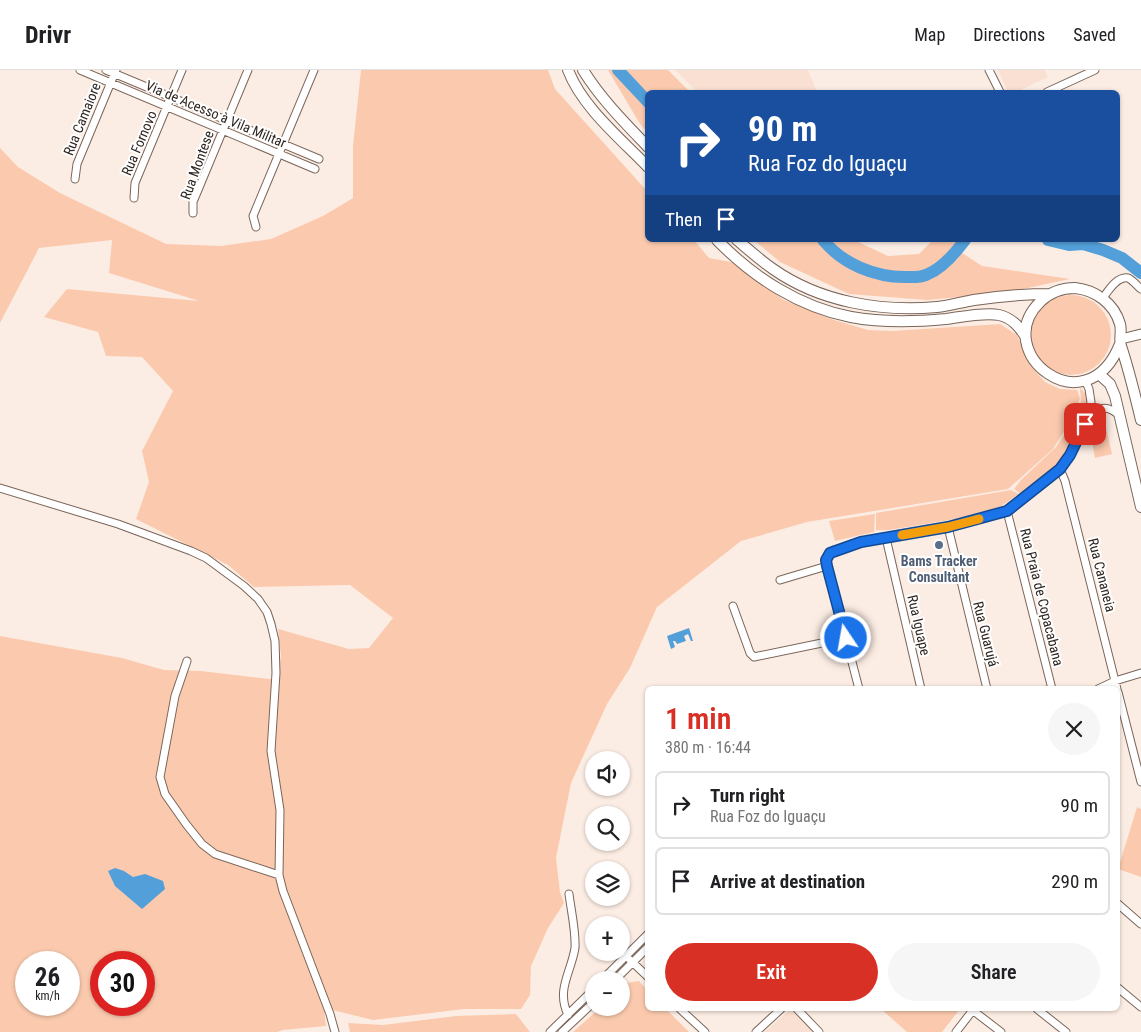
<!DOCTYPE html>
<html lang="en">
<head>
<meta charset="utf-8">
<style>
	:root { --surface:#fff; --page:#f6f6f6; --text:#202124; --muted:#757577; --line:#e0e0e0; --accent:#d93025 }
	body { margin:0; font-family:"Roboto Condensed",sans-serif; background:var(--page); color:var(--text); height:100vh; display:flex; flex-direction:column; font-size:19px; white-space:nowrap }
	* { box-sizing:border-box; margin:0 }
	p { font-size:16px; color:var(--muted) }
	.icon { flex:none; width:28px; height:28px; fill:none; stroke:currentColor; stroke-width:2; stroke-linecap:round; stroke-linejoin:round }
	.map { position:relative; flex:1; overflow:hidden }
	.sheet { position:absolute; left:645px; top:616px; width:475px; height:325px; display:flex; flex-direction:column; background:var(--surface); border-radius:8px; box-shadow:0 1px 4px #0004 }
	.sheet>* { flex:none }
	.guide { position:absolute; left:645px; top:20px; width:475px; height:152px; border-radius:8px; box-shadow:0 1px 4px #0004; background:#1a4fa0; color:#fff; overflow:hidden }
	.tools { position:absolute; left:585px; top:681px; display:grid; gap:10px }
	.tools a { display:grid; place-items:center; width:45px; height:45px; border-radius:50%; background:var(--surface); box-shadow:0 1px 4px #0004; font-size:25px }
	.speed { position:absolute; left:15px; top:881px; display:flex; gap:10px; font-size:25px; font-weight:700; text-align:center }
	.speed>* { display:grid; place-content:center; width:65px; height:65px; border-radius:50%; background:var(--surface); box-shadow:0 1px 4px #0004; line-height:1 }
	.speed small { font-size:12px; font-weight:400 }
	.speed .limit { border:8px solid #d22; background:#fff; color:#111 }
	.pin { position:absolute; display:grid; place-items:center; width:42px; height:42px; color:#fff; margin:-21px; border-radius:10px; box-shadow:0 2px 8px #0006 }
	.me { position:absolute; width:55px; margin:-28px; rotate:348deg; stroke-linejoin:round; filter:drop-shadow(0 0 4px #0008) }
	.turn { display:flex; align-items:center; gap:18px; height:105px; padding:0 20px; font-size:22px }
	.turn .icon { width:65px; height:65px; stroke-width:2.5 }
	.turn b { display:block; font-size:35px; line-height:42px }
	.then { display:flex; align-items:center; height:48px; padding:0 20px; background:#0003; gap:10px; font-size:19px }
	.round { display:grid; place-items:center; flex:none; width:52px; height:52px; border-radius:26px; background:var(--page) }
	.headline { display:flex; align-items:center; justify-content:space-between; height:85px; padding:0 20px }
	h1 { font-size:30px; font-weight:600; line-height:38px; color:var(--accent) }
	.button { display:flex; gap:10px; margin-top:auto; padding:10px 20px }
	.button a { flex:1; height:58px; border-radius:30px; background:var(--accent); color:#fff; font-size:20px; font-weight:600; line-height:58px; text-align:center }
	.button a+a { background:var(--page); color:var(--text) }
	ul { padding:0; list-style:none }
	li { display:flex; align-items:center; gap:15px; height:68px; margin:0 10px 8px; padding:0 10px; border:2px solid var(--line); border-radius:8px }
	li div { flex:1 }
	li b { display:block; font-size:19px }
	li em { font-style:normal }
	header { display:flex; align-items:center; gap:30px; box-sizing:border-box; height:70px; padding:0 25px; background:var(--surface); border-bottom:1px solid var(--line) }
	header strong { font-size:24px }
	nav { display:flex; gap:28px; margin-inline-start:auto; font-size:18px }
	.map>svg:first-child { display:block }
	.built { fill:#fae0d2 }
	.green { fill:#fbcaae; fill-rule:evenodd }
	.water { fill:#529fd9 }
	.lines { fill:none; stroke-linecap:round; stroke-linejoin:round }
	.river { stroke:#529fd9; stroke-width:12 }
	.minor-casing { stroke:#7a6559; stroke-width:9 }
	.tertiary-casing { stroke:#7a6559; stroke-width:11 }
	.secondary-casing { stroke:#7a6559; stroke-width:12 }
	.minor { stroke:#fff; stroke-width:7 }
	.tertiary { stroke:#fff; stroke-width:9 }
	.secondary { stroke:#fff; stroke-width:10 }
	.route-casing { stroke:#114b97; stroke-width:12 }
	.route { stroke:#1a73e8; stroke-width:9 }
	.slow { stroke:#f59e0b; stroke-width:9 }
	.service-dot { fill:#5c6f8a; stroke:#fff; stroke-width:2 }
	.labels { text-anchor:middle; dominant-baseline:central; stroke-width:4; stroke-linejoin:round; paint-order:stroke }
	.street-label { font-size:14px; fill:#2f2621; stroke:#fff }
	.service-label { font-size:14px; font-weight:bold; fill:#4e5e75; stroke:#fff }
</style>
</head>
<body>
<header>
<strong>Drivr</strong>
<nav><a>Map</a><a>Directions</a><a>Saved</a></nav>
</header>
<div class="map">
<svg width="1141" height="962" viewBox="0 0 1141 962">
	<rect width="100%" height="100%" fill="#fcede4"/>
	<path class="built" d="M675 0H808L817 22H697Z
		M998 0H1045L1048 7 1016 22H1008Z
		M790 940 795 942 814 962H764Z"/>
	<path class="green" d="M361 0H548L555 19 647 121 648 170H694L709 188 731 192 784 230 834 250 868 260 892 261 1000 254 1017 265 1030 295 1045 312 1060 319 1077 320 1080 328 1074 346 1053 379 1008 419 807 452 741 471 657 537 630 598 607 634 571 713 556 788 560 822 564 833 548 858 531 896 530 925 521 939H464L373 950 324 938 326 956 283 960 277 962H0V566L122 588 164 600 201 601 278 610 281 586 278 559 349 579 369 578 393 548 350 515 254 517 228 495 136 449 149 412 142 381 173 321 142 287 106 286 98 262 44 247 67 219 199 231 109 203 112 170 39 178 0 253V76V78L18 97 60 123 166 174 221 176 271 169 323 146 353 128V76ZM26 892H69V935H26ZM101 892H144V935H101Z
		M608 0H668L690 22H648L647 62 640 54Z
		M754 170H854L888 186 919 184 933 170H958L953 177 982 196 1070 209 1004 223 927 230 849 224 780 192Z
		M1031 265a40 40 0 1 1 80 0a40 40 0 1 1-80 0Z
		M1080 318 1088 326C1082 353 1071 379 1052 399 1043 408 1031 415 1021 424L1014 419 1021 410 1056 377 1075 348 1081 333Z
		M1106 358 1112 384 1095 388 1090 361Z
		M1011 420 1019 424 1000 437 956 449 889 460H876V443Z
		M875 444 874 462 835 471 829 451Z
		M1137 737 1141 739V807L1118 799Z
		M639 911 647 920 648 939H666L689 962H573L600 938H621V918L626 913Z
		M881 939H960L942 962H907Z
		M516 944 530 962H350L348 953 383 955 456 946Z"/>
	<path class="water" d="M689 558 693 571H691L688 564 684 566 686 571 677 574 675 571H673L675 577 671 579 667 566Z
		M115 798 124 801 133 807 145 804 163 811 165 819 142 839 115 816 108 801Z"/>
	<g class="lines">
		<path class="river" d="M618 0 648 32
			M823 170C843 194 874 207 905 207 913 207 921 208 928 204 943 198 956 182 965 170
			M1048 170 1069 175 1083 174 1103 180 1122 188 1141 203"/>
		<defs>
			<path id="minor" d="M80 0 315 99
				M106 0 319 89
				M989 0 1000 22
				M1047 22 1095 0
				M75 109 77 94 116 0
				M134 128 135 113 182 0
				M193 143V132L248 0
				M256 157 253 146 314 0
				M1103 228C1108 221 1117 206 1128 208 1133 210 1137 216 1141 219
				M1088 350C1098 337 1106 334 1119 345
				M1060 399 1065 411 1117 619
				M0 418 118 454 191 481 206 488 244 516 258 529 267 542 271 554 275 571 276 603 271 681 280 740 279 805 283 821 330 944 335 962
				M1007 441 1052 619
				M948 457 987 619
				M886 468 921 619
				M780 510 827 496
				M733 536 750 583 754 587 846 568
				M187 591 175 626 160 707 165 724 186 754 202 774 215 784 279 805
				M859 619 827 496V486L834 480 861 472 948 457 1007 441 1060 399 1070 385 1085 354 1091 332 1089 319 1085 310
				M1098 619 1115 611 1141 603
				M1118 622 1141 712
				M1118 834 1141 854
				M630 890 648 907
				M602 910 648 864
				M615 910 648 877
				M1118 918 1141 937
				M680 939 705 962
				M797 939 819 962
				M971 939 1001 962
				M1037 939 1066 962
				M568 945C556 919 571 903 575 878 576 862 571 840 569 824
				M550 962 594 919
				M562 962 594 932
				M756 962 781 939
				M956 962 973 940"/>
			<path id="tertiary" d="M1121 269 1141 264"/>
			<path id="secondary" d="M568 0C582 37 621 69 648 97
				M583 0C601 29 625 53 648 77
				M717 170C753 207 799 237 851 247 883 253 914 252 946 249 961 247 985 242 999 245 1012 248 1019 256 1025 266
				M737 170C749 180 760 190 773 199 820 232 880 242 937 237 949 236 962 232 974 230 1000 226 1025 224 1051 224
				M1120 274C1086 359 989 282 1040 232 1049 223 1062 218 1075 218 1095 220 1114 233 1120 254 1122 261 1119 269 1121 276 1129 300 1135 325 1141 350
				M1099 304 1110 314 1115 326 1141 437"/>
		</defs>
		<use href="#minor" class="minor-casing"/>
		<use href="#tertiary" class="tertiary-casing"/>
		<use href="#secondary" class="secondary-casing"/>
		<use href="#minor" class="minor"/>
		<use href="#tertiary" class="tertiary"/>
		<use href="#secondary" class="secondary"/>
	</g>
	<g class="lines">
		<defs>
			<path id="route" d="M846 568 827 496 826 490 830 483 861 472 948 457 1007 441 1060 399 1070 385 1085 354"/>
		</defs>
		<use href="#route" class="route-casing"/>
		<use href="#route" class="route"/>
		<path class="slow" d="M902 465 948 457 979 449"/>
	</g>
	<circle class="service-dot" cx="939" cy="475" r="5"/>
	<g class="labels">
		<g class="street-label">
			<text transform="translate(216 44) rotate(23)">Via de Acesso à Vila Militar</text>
			<text transform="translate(82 49) rotate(-68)">Rua Camaiore</text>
			<text transform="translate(139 73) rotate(-67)">Rua Fornovo</text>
			<text transform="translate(197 95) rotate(-70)">Rua Montese</text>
			<text transform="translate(1102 505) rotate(76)">Rua Cananeia</text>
			<text transform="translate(1042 527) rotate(76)">Rua Praia de Copacabana</text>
			<text transform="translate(919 555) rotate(77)">Rua Iguape</text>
			<text transform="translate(986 564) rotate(76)">Rua Guarujá</text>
		</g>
		<g class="service-label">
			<text x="939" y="491">Bams Tracker<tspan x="939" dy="16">Consultant</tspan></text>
		</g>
	</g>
</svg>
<div class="tools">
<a><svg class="icon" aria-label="sound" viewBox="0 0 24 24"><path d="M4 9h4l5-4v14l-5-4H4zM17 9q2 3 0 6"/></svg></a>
<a><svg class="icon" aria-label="search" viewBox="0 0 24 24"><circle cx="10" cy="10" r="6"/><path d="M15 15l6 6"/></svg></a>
<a><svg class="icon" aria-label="layers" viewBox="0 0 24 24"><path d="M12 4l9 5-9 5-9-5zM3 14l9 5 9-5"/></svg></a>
<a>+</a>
<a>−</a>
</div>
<div class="speed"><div>26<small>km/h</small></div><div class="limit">30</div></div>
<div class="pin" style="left:1085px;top:354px;background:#d93025"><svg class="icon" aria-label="arrive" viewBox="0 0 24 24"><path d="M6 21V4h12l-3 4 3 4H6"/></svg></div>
<svg class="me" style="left:846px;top:568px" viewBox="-20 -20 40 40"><circle r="17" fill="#1a73e8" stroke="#fff" stroke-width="3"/><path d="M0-11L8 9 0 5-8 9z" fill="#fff"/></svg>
<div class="guide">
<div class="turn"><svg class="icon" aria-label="right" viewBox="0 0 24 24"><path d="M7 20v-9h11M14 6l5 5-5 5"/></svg><div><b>90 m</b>Rua Foz do Iguaçu</div></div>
<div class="then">Then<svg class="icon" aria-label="arrive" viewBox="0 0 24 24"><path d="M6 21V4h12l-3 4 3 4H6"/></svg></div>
</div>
<section class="sheet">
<div class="headline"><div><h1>1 min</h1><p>380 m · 16:44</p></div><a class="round"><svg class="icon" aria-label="close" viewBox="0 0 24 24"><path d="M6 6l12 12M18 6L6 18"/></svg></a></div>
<ul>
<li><svg class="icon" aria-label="right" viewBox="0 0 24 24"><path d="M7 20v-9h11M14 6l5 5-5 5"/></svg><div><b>Turn right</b><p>Rua Foz do Iguaçu</p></div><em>90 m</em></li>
<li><svg class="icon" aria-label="arrive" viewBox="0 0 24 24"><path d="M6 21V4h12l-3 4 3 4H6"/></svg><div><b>Arrive at destination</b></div><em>290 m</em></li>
</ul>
<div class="button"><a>Exit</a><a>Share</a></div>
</section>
</div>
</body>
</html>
